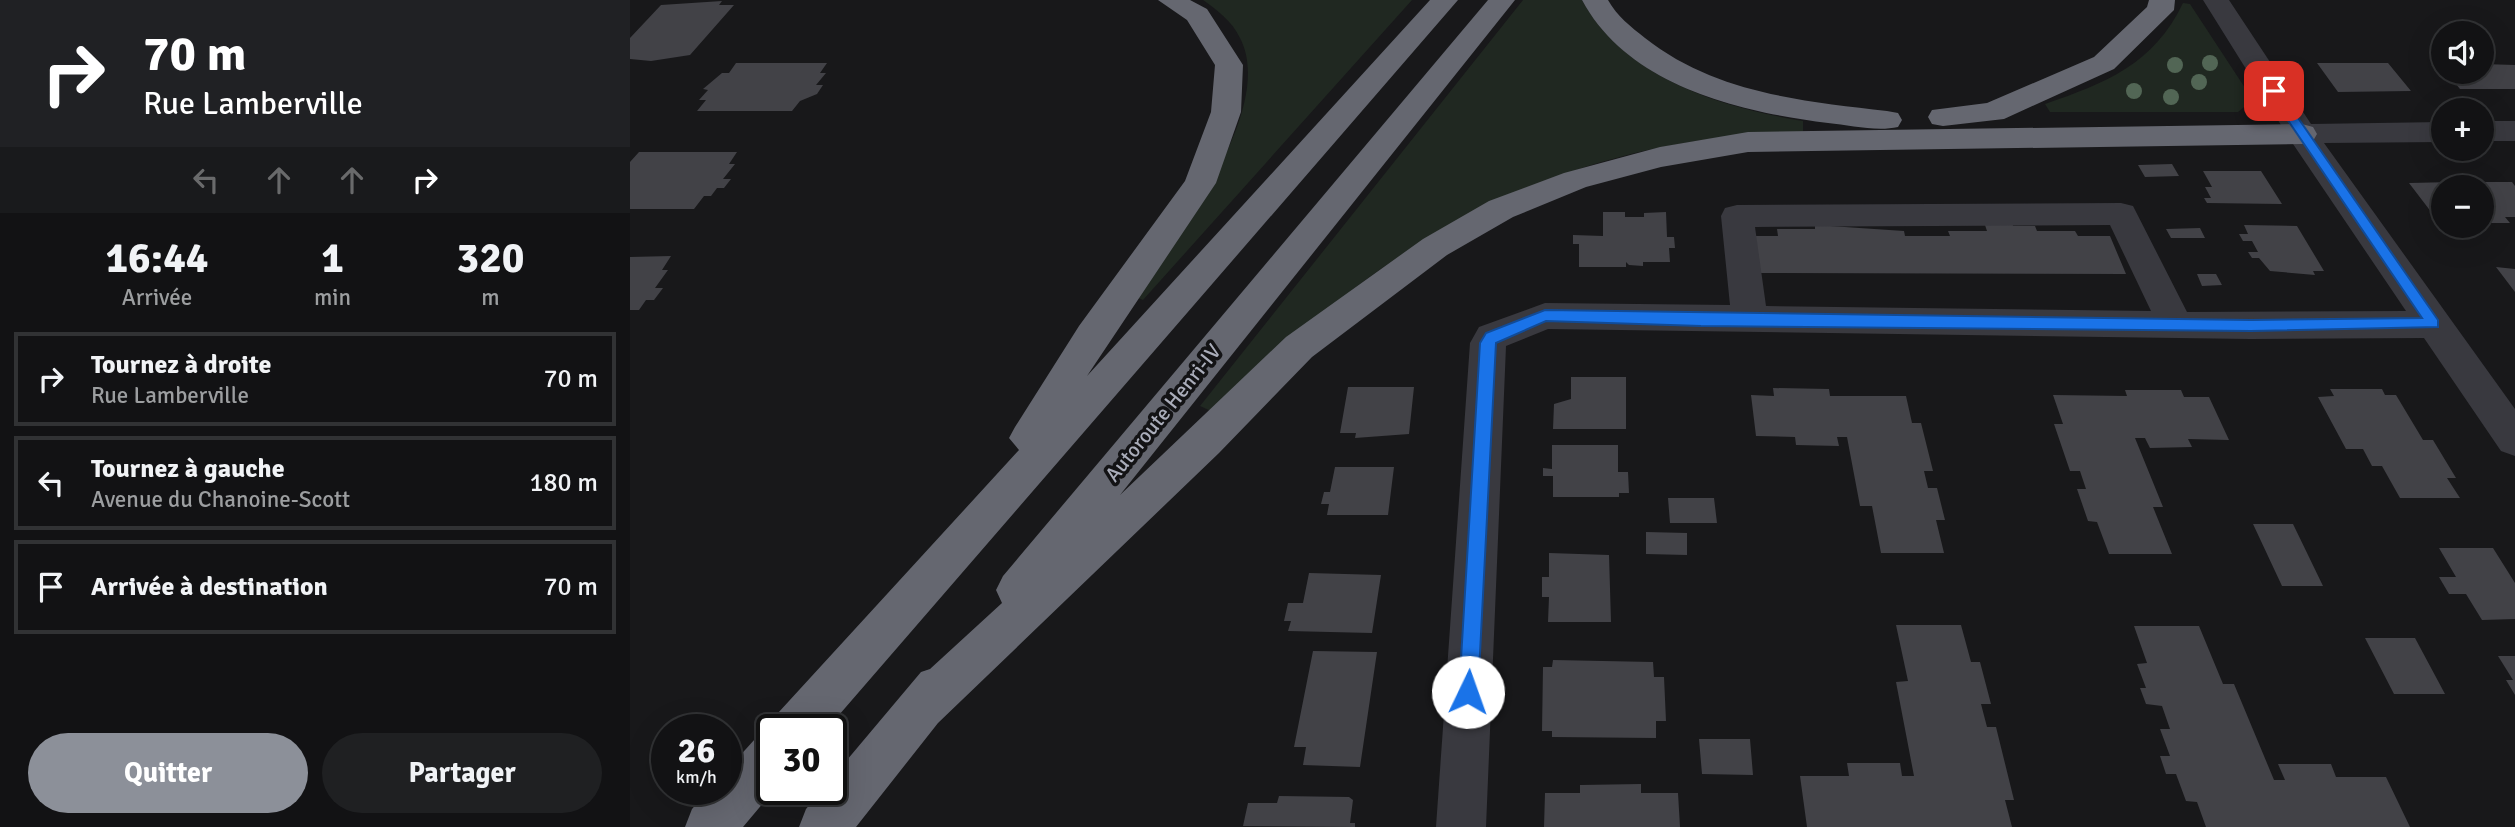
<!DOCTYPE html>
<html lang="fr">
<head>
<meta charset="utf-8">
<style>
	:root { --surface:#121214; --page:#1f2022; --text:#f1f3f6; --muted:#9c9ea0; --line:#313234; --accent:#8c9099 }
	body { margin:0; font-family:Signika,sans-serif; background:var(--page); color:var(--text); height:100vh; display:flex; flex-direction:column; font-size:26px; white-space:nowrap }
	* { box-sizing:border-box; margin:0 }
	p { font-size:23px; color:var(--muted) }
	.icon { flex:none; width:38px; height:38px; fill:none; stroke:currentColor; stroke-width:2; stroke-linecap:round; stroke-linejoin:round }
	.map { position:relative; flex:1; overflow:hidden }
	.sheet { display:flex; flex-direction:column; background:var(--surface); width:630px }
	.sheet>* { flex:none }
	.hud { background:#202124; color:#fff; overflow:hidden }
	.fabs { position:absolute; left:1801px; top:21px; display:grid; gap:14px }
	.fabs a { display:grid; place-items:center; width:63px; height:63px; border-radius:50%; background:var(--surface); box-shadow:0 7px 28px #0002,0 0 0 2px var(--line); font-size:35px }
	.speed { position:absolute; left:21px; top:714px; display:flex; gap:14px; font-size:35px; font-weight:700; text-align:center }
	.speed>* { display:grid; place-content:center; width:91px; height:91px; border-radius:50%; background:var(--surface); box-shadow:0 7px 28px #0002,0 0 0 2px var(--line); line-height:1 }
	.speed small { font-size:18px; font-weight:400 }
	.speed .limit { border:4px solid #111; border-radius:10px; background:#fff; color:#111 }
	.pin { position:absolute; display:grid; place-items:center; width:60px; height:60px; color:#fff; margin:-30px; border-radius:14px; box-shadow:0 4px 10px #0006 }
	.me { position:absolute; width:77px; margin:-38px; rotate:3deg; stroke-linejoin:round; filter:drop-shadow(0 0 5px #0008) }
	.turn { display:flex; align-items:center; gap:24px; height:147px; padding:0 28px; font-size:32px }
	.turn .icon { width:91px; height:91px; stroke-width:2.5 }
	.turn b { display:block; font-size:49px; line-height:60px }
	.lanes { display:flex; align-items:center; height:66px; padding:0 28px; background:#0003; justify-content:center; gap:35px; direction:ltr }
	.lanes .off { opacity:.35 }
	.eta { display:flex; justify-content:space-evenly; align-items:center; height:119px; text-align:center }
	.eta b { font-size:42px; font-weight:700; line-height:49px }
	.cta { display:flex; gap:14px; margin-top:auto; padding:14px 28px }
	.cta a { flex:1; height:80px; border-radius:42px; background:var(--accent); color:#fff; font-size:28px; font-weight:700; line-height:80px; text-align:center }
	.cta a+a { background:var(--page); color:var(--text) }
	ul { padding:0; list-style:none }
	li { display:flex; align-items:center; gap:21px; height:94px; margin:0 14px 10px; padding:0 14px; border:4px solid var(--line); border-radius:0px }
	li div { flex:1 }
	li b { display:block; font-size:26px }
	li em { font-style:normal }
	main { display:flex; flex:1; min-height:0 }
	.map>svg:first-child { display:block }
	.green { fill:#202821 }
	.building { fill:#424247 }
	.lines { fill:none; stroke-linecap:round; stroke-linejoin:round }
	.minor { fill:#39393f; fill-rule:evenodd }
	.highway { fill:#656770; fill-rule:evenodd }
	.tree { fill:#526655 }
	.route { fill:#1a73e8; stroke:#114b97; stroke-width:2 }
	.labels { text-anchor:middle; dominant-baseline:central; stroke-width:7; stroke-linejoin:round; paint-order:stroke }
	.street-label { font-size:21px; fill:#aaadba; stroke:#131315 }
</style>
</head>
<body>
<main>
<section class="sheet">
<div class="hud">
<div class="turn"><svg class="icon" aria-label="right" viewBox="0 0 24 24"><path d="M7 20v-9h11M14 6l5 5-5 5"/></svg><div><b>70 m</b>Rue Lamberville</div></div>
<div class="lanes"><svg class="icon off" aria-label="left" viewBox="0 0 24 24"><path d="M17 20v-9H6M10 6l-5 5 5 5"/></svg><svg class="icon off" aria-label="ahead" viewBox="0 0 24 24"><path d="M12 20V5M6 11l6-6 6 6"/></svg><svg class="icon off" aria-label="ahead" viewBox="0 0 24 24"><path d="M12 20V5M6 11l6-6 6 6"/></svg><svg class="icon" aria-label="right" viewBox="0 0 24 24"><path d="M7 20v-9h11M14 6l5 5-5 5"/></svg></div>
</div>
<div class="eta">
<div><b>16:44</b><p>Arrivée</p></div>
<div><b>1</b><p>min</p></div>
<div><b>320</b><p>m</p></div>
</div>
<ul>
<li><svg class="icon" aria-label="right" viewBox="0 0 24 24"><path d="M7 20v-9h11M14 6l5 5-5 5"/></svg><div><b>Tournez à droite</b><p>Rue Lamberville</p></div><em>70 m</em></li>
<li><svg class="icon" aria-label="left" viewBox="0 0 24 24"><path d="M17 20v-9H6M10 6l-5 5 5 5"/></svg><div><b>Tournez à gauche</b><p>Avenue du Chanoine-Scott</p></div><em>180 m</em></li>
<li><svg class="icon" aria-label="arrive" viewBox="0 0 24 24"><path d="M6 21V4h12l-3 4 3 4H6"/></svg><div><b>Arrivée à destination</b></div><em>70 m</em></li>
</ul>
<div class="cta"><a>Quitter</a><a>Partager</a></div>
</section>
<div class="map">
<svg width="1885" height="827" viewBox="0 0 1885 827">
	<rect width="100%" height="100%" fill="#18181a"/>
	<path class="green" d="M573 0H782L513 300 506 297C545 240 647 109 610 38 602 21 587 10 573 0Z
		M893 0H952C995 78 1089 107 1173 121V132C1006 135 859 187 726 287 675 325 628 368 581 411L570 406Z
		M1553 3 1560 4 1619 94 1620 102 1608 112H1420L1415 104C1476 83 1524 64 1553 3Z"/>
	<path class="building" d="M92 1 89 5H104L60 55 21 61 0 59V38L31 5Z
		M106 63H197L190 73H196L186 85H193L187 94 170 101 162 111H67L76 100H69L78 90 73 89 92 73H99Z
		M1687 63H1758L1781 91 1708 92Z
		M1852 64 1885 65V89H1830L1816 72H1852Z
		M9 152H107L99 164H105L93 179H101L94 188H87L81 196H74L64 209H0V162Z
		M1542 164 1549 176 1515 177 1508 165Z
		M1573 171H1631L1652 204 1577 203 1574 198H1581L1575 187H1582Z
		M1819 178H1830L1833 182H1882L1885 186V217H1875L1880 223H1852V187H1813V217H1805L1779 183 1823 182Z
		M973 212H995V217H1014V213L1036 212 1037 237H1044L1045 248H1039L1040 262H1013V266L999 265 996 262V267H949V244H943V235L973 236Z
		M1382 221 1383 226H1405L1407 231H1445L1448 236H1480L1496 274 1123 273 1118 236H1148L1147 229H1185V225L1274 231 1275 236H1320L1318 231H1357L1355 225Z
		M1614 225 1667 226 1694 271H1683L1685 275 1640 271 1629 258H1622L1618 252H1628L1622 241H1613L1609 234H1618Z
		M1570 228 1575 238H1541L1536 229Z
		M41 256 32 270H38L25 288H33L24 300H16L9 310H0V257Z
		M1866 267 1885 269V292Z
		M1567 274H1586L1592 285 1572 286Z
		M941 377H996V429H923L924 404 941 399Z
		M718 387H784L779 434 725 438 726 433H710Z
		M1143 388 1199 389 1200 396H1276L1282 423H1291L1303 471H1294L1298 488H1307L1315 520H1306L1314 553H1251L1242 506H1230L1217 437H1207L1209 446 1166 445 1165 437 1126 436 1121 395 1144 396Z
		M1700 389H1752L1755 395H1766L1793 440H1803L1826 478H1817L1830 498H1770L1752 466H1742L1733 449H1716L1688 397 1704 396Z
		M1495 390H1551L1554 397H1579L1599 440 1558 439 1562 447 1520 448 1515 438H1505L1533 507H1523L1542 554H1479L1467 522 1458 521 1447 489H1456L1450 471H1440L1424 424H1433L1423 395 1497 396Z
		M922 445H988V472H998L999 493H989V497H923V476H913V468L922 469Z
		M705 467H764L758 515H697L699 504H691L694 492H700Z
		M1038 498H1084L1087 523H1040Z
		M1623 524H1663L1693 586H1652Z
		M1016 532 1057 533V555L1016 554Z
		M1809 548H1863L1885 583V619L1852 620 1836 594H1819L1809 577H1826Z
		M919 553 979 555 981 622H918L919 597H912V577H919Z
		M679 573 751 575 742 633 658 631 661 621H654L658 603H673Z
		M1266 625H1331L1341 662H1350L1361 704H1351L1357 727H1366L1384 800H1375L1382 827H1177L1170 776H1219L1217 763H1270L1272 776H1284L1266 682 1278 681Z
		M1504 626H1569L1593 684H1604L1644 780H1655L1648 764H1701L1706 777H1756L1780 827H1576L1567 802 1556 801 1546 774H1536L1530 756H1540L1530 729H1540L1532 706 1516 704 1510 688H1516L1507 664 1517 663Z
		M1735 638H1785L1815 694H1764Z
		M683 651 747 652 730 767 673 765 676 747H664Z
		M1868 656H1885V695L1876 680H1883Z
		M923 660 1023 662 1024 677H1034L1036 721H1026V738L922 737V731H912L913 667H922Z
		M1069 739H1120L1123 775 1072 774Z
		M1011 784V793H1048L1050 827H914L915 793H950V785Z
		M649 796 719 797 723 800 720 823H725V827L613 826 618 803H647Z"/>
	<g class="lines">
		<path class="minor" d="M1573 0H1599L1681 124 1813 122V142L1694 143 1885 409V456L1871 451 1794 338 1621 339 918 329 876 346 856 827H806L840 343 849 327 915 303 1100 305 1091 216 1095 208 1107 205 1491 203 1503 206 1557 312 1776 311 1661 141ZM1480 225 1521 311 1136 306 1125 227Z
			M1852 121H1885V141H1852Z"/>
		<path class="highway" d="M528 0H560L577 9 613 65 611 112 586 183 457 376 800 0H828L196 730 142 731 148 713 389 450 379 438 385 427 449 326 555 181 581 112 585 65 557 20Z
			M858 0H885L490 495 656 337 793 239 859 201 934 173 1030 147 1118 132 1672 124 1683 127 1687 134 1683 141 1672 144 1118 152 1031 167 956 187 883 217 817 255 682 357 589 453 308 723 226 827H169L176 809 193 789H201V779L291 672 300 669 372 603 366 590 373 576Z
			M952 0H978C987 16 1001 27 1015 38 1085 93 1171 101 1257 111L1268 113 1272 120 1268 127C1246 132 1220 125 1198 123 1110 112 998 86 952 0Z
			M1519 0H1545L1544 10 1484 69 1374 119 1313 126 1302 124 1298 117 1302 110 1357 103 1464 57 1517 7Z
			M142 732V789H145L113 827H55L62 809 80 789H96V771L125 739Z"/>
	</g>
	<g class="tree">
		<circle cx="1580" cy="63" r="8"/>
		<circle cx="1545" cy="65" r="8"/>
		<circle cx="1569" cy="82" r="8"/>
		<circle cx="1504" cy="91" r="8"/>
		<circle cx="1541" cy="97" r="8"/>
	</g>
	<path class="route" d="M1640 89H1648L1808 320V327L1621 331 1071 326 916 321 866 343 848 692 845 699 838 702 832 699 829 692 850 343 856 333 915 310 1621 320 1792 318 1638 91Z"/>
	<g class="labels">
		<g class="street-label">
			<text transform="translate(533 413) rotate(-51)">Autoroute Henri-IV</text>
		</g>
	</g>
</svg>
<div class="fabs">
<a><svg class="icon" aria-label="sound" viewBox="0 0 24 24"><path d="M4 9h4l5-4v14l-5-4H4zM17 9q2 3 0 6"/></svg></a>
<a>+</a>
<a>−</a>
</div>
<div class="speed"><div>26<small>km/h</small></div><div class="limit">30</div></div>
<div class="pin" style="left:1644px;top:91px;background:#d93025"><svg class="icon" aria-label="arrive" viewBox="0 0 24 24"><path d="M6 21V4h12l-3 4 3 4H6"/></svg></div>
<svg class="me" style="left:838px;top:692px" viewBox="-20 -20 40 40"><circle r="19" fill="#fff"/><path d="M0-13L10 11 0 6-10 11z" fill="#1a73e8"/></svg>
</div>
</main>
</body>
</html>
